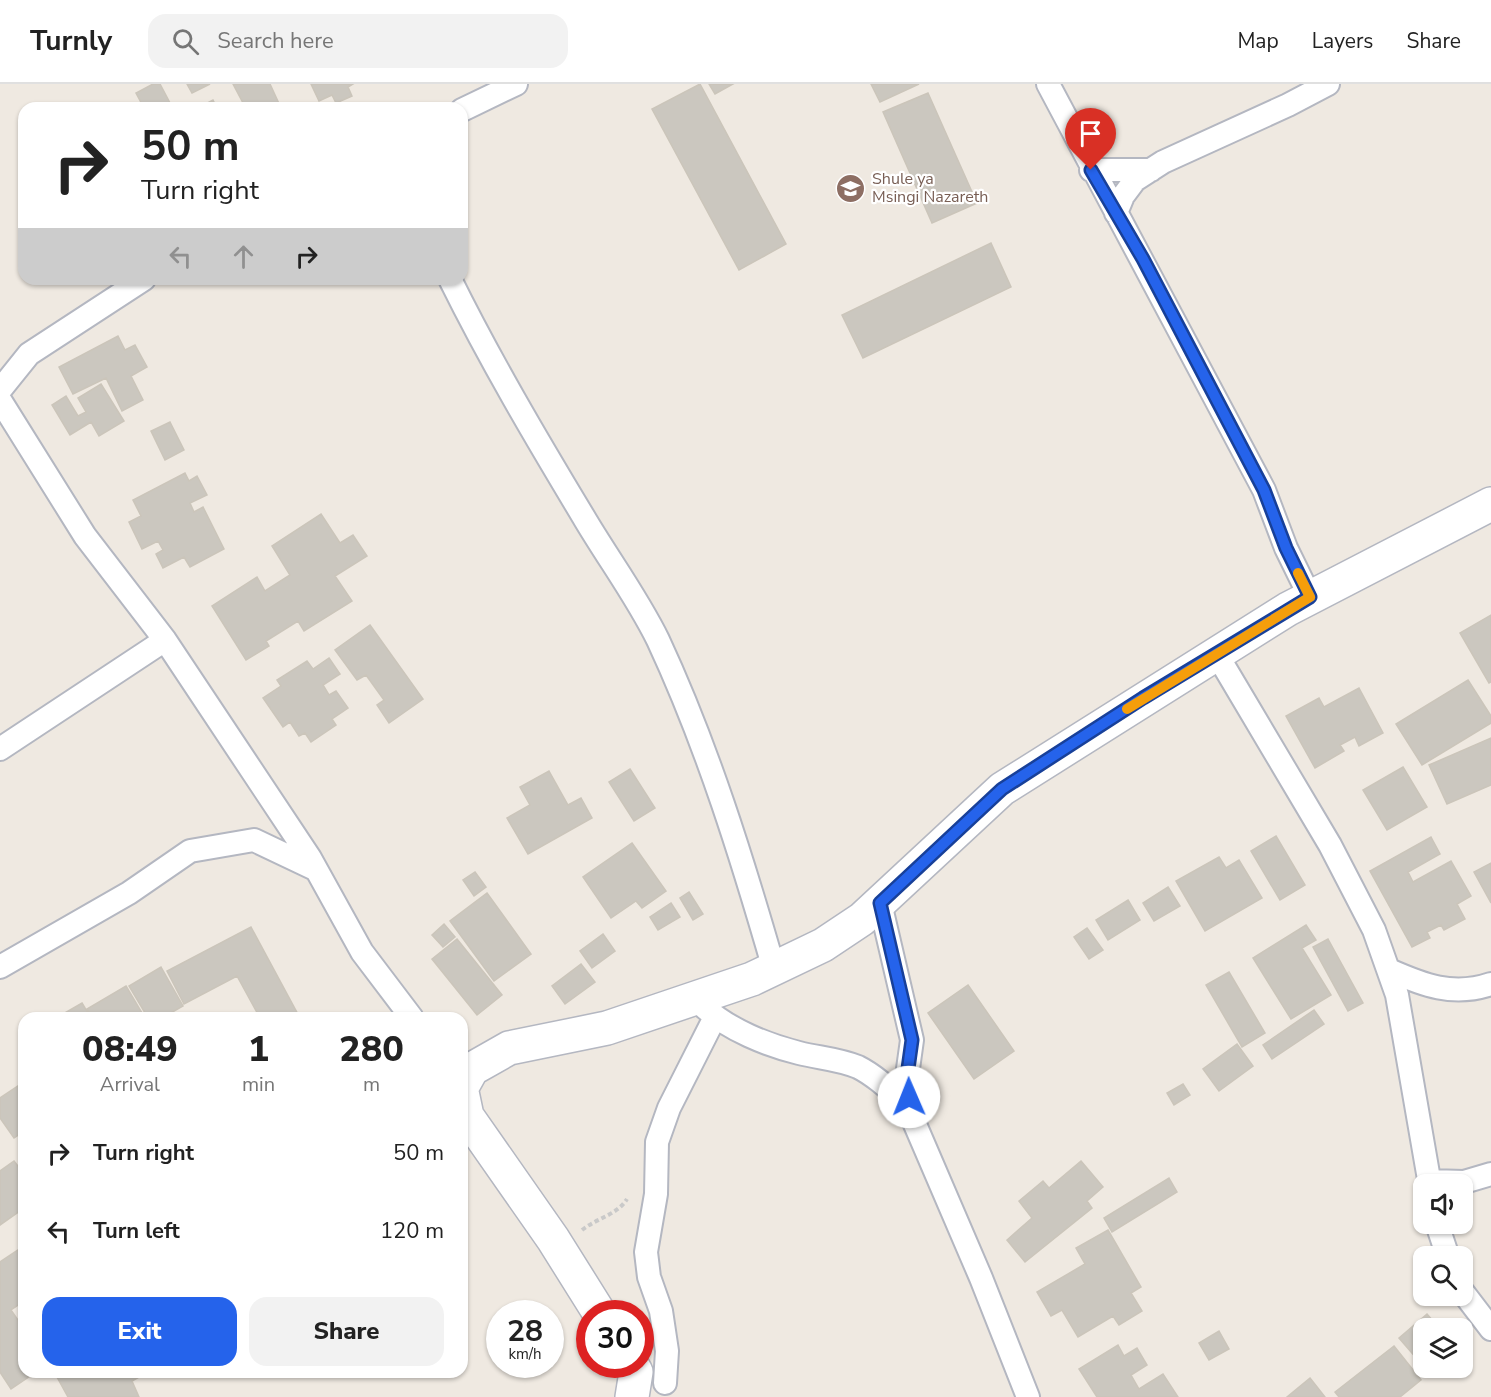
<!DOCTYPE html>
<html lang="en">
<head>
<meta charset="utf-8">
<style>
	:root { --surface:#fff; --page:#f2f2f2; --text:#222; --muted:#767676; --line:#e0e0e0; --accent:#2563eb }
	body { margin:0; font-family:"Nunito Sans",sans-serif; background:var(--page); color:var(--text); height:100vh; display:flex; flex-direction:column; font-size:22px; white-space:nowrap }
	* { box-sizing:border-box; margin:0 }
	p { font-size:20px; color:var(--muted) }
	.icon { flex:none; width:33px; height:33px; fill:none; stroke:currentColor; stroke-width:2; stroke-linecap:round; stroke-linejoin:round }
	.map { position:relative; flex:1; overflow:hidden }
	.side { position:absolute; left:18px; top:928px; width:450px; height:366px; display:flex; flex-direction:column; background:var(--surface); border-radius:18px; box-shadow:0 2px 4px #0004 }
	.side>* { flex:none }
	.hud { position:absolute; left:18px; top:18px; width:450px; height:183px; border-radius:18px; box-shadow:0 2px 4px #0004; background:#fff; color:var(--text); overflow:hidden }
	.buttons { position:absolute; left:1413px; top:1090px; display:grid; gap:12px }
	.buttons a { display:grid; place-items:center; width:60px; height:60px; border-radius:12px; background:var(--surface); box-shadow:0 2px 4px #0004; font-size:30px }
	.speed { position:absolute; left:486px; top:1216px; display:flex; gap:12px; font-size:30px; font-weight:700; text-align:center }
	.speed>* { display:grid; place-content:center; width:78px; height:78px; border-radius:50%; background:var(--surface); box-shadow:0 2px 4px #0004; line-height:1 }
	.speed small { font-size:15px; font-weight:400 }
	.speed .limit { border:9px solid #d22; background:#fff; color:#111 }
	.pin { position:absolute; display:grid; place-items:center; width:51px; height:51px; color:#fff; margin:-62px -26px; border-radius:50% 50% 50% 0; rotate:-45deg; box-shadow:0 0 6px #0007 }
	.pin .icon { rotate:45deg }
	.me { position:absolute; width:66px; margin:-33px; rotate:359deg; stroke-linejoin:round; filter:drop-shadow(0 0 4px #0008) }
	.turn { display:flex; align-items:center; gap:21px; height:126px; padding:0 24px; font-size:27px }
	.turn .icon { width:78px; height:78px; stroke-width:2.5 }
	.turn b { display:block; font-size:42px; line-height:51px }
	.lanes { display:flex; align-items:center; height:57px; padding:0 24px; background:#0003; justify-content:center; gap:30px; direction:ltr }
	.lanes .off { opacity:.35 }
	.eta { display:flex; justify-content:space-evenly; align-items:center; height:102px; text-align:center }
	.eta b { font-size:36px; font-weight:800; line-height:42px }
	.primary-button { display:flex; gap:12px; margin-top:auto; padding:12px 24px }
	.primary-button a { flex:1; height:69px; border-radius:18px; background:var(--accent); color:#fff; font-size:24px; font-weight:800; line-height:69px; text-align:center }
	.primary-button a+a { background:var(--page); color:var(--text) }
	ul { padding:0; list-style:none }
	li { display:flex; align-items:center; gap:18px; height:78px; padding:0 24px }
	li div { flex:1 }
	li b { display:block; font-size:22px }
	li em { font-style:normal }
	header { display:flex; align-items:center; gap:36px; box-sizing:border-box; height:84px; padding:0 30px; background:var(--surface); border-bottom:2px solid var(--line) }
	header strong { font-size:28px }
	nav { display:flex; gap:33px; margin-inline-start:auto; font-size:21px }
	.search { width:420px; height:54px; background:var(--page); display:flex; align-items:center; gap:15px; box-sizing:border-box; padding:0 21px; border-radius:18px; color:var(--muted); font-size:22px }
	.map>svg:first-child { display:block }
	.building { fill:#cbc7bf; stroke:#cbc5ba; stroke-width:1.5 }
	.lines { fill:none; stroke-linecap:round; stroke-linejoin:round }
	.street-casing { stroke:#b4b7c1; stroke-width:26 }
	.secondary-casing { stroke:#b4b7c1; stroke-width:36 }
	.path { stroke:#c9c9c9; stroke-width:4; stroke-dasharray:4.5 3; stroke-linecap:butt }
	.street { stroke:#fff; stroke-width:22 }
	.secondary { stroke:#fff; stroke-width:33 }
	.route-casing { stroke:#184099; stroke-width:15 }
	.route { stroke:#2563eb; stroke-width:10 }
	.slow { stroke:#f59e0b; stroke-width:10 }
	.labels { text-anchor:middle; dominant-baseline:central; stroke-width:4.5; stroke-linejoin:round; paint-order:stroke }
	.education-label { font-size:16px; fill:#785e54; stroke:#fff; text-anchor:start }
</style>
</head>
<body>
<header>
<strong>Turnly</strong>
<div class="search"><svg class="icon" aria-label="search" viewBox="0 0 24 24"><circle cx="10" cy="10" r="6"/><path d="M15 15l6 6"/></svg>Search here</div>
<nav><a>Map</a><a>Layers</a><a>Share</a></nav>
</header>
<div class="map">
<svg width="1491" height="1313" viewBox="0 0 1491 1313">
	<rect width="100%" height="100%" fill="#efe9e1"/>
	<path class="building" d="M153 0H160L170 19 161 24H144L136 9Z
		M187 0H210L192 9Z
		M233 0H270L281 24H233L243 19Z
		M311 0H353L348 3 352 12 336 19 332 11 319 17Z
		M700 0 786 160 739 186 652 25Z
		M709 0H733L715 10Z
		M871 0H919L880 18Z
		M928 9 977 119 932 139 883 28Z
		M213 16 217 24H198Z
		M991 159 1011 203 863 274 842 231Z
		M118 252 125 266 135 261 147 283 131 292 143 316 122 327 106 294 73 310 59 283Z
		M101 300 124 337 99 352 91 338 70 351 52 321 66 312 78 332 86 328 78 314Z
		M170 338 184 366 165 376 151 347Z
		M185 389 189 397 197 392 207 411 190 419 194 428 203 423 224 465 190 483 184 473 163 484 156 470 163 466 158 457 142 465 129 438 141 432 133 416Z
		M321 430 340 459 353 451 367 472 335 492 352 517 304 547 298 537 266 557 269 562 246 576 212 522 257 493 265 507 290 491 272 462Z
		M1491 531V598L1489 599 1460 549Z
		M370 541 423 615 389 639 377 621 384 616 366 591 357 596 335 566Z
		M329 574 340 590 323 601 329 611 336 607 348 624 332 635 336 641 311 658 305 649 299 652 290 638 283 643 263 614 281 602 277 596 307 577 313 585Z
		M1468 596 1491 632V639L1422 681 1396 640Z
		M1359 604 1383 649 1359 662 1355 653 1340 661 1344 667 1315 684 1286 632 1319 614 1324 623Z
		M1491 654V701L1447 720 1429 681Z
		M1403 683 1427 723 1387 746 1363 706Z
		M630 685 655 724 634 737 609 698Z
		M549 687 568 721 581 714 592 734 528 770 507 734 530 721 520 703Z
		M1276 752 1305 801 1280 816 1251 767Z
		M1431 753 1440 770 1408 788 1413 798 1451 777 1471 812 1457 820 1465 835 1444 846 1441 841 1427 848 1430 854 1412 863 1370 787Z
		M632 759 666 807 642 824 636 817 611 834 583 793Z
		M1219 773 1226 784 1239 776 1262 814 1205 847 1176 797Z
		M1491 779V819L1474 788Z
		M475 788 486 803 474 812 463 796Z
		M1168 803 1180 822 1154 837 1143 819Z
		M689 808 703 830 693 836 680 814Z
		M487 809 531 870 494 897 450 837Z
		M1128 816 1140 836 1108 856 1096 836Z
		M671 819 680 833 658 846 650 833Z
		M444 840 455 853 443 863 432 851Z
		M1306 841 1316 856 1302 864 1331 911 1291 935 1253 874Z
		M251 843 300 934H260L237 892 184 920 167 887Z
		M1087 844 1103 866 1089 875 1074 853Z
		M603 850 615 867 592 884 580 867Z
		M457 855 502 911 477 931 432 875Z
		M1328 855 1363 919 1348 927 1313 863Z
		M581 880 595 898 565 920 552 902Z
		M161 883 183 922 162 934H148L129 902Z
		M1229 888 1265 949 1242 963 1206 901Z
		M968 901 1014 967 974 995 928 929Z
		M126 902 145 934H93L87 925Z
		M82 919 91 934H56Z
		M1314 926 1324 940 1272 975 1263 961Z
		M1237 960 1253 982 1219 1007 1203 985Z
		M24 998V1047L14 1054 0 1034V1014Z
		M1183 1000 1190 1011 1174 1021 1167 1009Z
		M14 1077 24 1090V1124L0 1141V1087Z
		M1081 1077 1103 1103 1087 1117 1092 1124 1025 1178 1007 1156 1032 1134 1019 1117 1043 1097 1049 1104Z
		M1169 1094 1177 1108 1112 1148 1104 1134Z
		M1108 1146 1141 1203 1131 1209 1142 1227 1119 1241 1113 1232 1078 1253 1062 1226 1051 1232 1037 1208 1085 1180 1076 1164Z
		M24 1162V1217L11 1226 24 1245V1288H36L11 1305 0 1288V1178Z
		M1427 1230 1440 1245H1424V1283L1399 1254Z
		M1219 1247 1229 1265 1209 1276 1199 1259Z
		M1118 1261 1124 1272 1137 1264 1147 1281 1131 1291 1139 1305 1163 1290 1178 1313H1097L1079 1285Z
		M1394 1262 1421 1296 1400 1313H1339L1335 1308Z
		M66 1288H148L132 1297 139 1313H68L57 1293Z
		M1310 1294 1325 1313H1287Z"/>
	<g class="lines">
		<defs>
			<path id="street" d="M1048 0 1264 406 1286 464 1310 513
				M462 26 516 0
				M1091 86H1151
				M1116 129 1123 112 1135 96 1163 78 1288 21 1328 0
				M450 195C490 276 536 354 583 432 607 473 637 513 658 556 707 661 742 774 774 885
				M0 306 29 270 144 195
				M0 316 85 452 165 556 310 774 362 868 412 934
				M1216 569 1330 761 1374 846 1397 911 1430 1101
				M0 665 165 556
				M880 819 912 956 906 999 914 1038 981 1194 1028 1313
				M0 883 129 809 190 767 254 756 315 785
				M1389 886C1423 901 1453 913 1491 900
				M704 923C729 946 767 961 799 969 819 974 839 975 858 983 878 993 895 1011 912 1026
				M1429 1097 1464 1098 1491 1090
				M1437 1140 1448 1173
				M1462 1207 1491 1245
				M665 1299 667 1267 661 1227 649 1193 646 1168 656 1110 657 1058 669 1024 715 933"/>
			<path id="secondary" d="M462 1003 472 985 509 964 607 944 752 895 823 861 862 835 1002 705 1288 525 1491 420
				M462 1008 467 1032 553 1155 600 1230
				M632 1313 636 1288 632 1281"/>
		</defs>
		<use href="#street" class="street-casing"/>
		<use href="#secondary" class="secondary-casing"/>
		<path class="path" d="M582 1146C597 1134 617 1131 627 1115"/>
		<use href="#street" class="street"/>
		<use href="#secondary" class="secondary"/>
	</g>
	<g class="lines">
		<defs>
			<path id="route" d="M909 1013 906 999 912 956 880 819 1002 705 1143 614 1310 513 1286 464 1264 406 1143 175 1091 86"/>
		</defs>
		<use href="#route" class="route-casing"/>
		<use href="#route" class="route"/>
		<path class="slow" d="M1127 625 1310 513 1298 489"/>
	</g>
	<defs>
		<symbol id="school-disc" viewBox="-11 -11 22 22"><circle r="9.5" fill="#8d6e63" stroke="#fff"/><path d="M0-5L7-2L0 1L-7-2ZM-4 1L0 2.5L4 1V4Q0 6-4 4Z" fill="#fff"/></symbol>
	</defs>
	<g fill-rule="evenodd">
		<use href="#school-disc" x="834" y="88" width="33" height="33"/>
	</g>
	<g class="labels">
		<g class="education-label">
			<text x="872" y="95">Shule ya<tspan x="872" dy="18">Msingi Nazareth</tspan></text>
		</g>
	</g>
</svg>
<div class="buttons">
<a><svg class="icon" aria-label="sound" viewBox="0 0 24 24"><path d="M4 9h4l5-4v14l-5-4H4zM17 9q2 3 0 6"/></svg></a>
<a><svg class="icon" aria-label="search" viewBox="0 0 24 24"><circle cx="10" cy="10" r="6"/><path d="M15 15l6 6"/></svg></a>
<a><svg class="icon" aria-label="layers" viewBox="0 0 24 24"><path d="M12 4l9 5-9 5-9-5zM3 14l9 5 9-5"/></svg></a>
</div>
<div class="speed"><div>28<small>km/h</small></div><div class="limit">30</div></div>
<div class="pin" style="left:1091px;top:86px;background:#d93025"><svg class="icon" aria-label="arrive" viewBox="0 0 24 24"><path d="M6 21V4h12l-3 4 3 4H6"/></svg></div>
<svg class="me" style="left:909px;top:1013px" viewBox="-20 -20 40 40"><circle r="19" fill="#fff"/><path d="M0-13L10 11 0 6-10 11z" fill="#2563eb"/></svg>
<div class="hud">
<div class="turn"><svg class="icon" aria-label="right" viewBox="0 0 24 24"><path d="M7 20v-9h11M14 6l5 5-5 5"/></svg><div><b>50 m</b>Turn right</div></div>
<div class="lanes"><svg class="icon off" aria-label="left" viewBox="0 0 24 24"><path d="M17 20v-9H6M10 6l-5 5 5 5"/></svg><svg class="icon off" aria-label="ahead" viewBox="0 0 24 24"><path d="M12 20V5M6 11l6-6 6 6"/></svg><svg class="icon" aria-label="right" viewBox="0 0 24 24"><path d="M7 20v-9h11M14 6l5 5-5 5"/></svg></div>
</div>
<section class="side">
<div class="eta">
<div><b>08:49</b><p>Arrival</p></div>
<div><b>1</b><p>min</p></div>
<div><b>280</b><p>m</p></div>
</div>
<ul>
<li><svg class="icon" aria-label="right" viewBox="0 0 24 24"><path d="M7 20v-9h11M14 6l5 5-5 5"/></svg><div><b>Turn right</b></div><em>50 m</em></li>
<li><svg class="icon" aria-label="left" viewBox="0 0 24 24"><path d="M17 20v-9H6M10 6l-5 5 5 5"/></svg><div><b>Turn left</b></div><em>120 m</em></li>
</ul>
<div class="primary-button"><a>Exit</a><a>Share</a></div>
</section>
</div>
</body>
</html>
